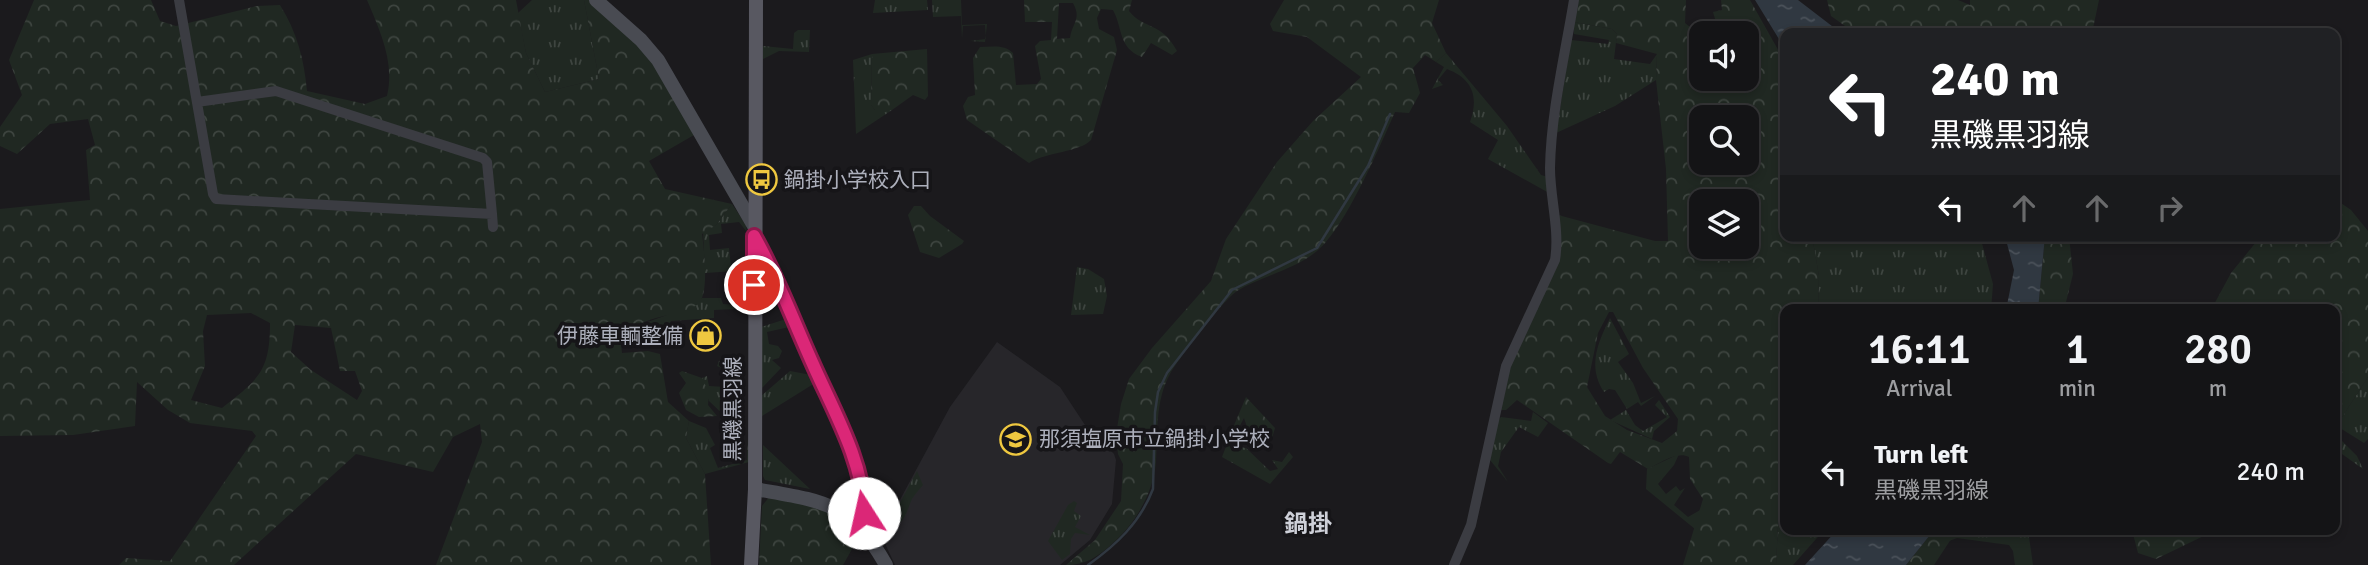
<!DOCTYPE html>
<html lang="en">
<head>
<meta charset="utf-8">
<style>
	:root { --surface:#141416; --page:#1d1d1f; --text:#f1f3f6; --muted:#9d9ea1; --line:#333335 }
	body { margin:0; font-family:Signika,"Noto Sans JP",sans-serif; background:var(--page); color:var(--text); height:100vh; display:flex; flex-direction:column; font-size:26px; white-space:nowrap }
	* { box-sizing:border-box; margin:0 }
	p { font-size:23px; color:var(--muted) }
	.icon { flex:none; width:38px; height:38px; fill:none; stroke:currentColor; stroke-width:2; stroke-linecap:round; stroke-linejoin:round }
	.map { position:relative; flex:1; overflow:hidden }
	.drawer { position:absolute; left:1780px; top:304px; width:560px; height:231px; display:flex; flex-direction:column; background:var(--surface); border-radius:14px; box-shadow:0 4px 10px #0003,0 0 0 2px var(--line) }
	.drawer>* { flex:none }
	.banner { position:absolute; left:1780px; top:28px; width:560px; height:214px; border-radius:14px; box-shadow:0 4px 10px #0003,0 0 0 2px var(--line); background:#202124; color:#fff; overflow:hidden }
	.tools { position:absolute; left:1689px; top:21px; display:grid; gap:14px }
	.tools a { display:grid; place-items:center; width:70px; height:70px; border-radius:14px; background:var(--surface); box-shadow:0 4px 10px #0003,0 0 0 2px var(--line); font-size:35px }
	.pin { position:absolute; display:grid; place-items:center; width:60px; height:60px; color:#fff; margin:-30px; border:4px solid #fff; border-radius:50%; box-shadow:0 2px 7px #0007 }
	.me { position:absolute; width:77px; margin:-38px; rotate:350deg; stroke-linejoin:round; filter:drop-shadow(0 0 5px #0008) }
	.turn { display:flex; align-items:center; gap:24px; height:147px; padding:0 35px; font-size:32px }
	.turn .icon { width:91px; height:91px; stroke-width:2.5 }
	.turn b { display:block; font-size:49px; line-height:60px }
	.lanes { display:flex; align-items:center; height:66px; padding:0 35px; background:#0003; justify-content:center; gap:35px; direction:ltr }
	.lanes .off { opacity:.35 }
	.eta { display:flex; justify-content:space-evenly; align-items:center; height:119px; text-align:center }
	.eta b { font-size:42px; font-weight:600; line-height:49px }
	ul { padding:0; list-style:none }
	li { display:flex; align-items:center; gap:21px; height:98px; padding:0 35px }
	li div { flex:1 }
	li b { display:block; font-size:26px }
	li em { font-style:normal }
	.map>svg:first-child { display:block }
	.built { fill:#27262a }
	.grass { fill:url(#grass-tufts) }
	.forest { fill:url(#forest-crowns); fill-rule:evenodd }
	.water { fill:url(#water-ripples) }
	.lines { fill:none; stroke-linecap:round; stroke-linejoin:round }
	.stream { stroke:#303841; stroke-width:2.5 }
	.street { stroke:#3b3c42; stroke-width:10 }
	.secondary { stroke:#494b52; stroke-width:14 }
	.primary { stroke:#585861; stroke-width:14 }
	.route-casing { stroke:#8e194d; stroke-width:18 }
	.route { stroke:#db2777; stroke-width:12 }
	.labels { text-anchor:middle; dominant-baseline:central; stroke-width:7; stroke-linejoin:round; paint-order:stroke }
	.poi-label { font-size:21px; fill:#adb0bc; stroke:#161518; text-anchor:start }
	.street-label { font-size:21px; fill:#adb0bc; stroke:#161518 }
	.quarter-label { font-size:24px; font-weight:bold; fill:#ced0d8; stroke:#161518 }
</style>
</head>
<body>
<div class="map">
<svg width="2368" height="565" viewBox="0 0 2368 565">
	<defs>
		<pattern id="grass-tufts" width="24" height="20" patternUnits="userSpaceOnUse" patternTransform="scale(1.75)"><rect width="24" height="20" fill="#202822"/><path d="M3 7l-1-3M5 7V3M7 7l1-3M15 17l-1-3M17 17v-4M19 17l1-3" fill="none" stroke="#3e4540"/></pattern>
		<pattern id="forest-crowns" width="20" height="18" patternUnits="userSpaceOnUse" patternTransform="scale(1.75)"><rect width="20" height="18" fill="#202822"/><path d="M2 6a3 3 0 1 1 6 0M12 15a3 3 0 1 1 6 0" fill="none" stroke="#3e4540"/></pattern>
		<pattern id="water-ripples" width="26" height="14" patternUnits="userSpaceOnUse" patternTransform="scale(1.75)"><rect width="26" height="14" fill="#303841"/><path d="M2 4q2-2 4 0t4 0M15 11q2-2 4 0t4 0" fill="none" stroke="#4b525a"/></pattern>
	</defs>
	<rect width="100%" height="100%" fill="#1b1a1d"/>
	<path class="built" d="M997 342 1060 387 1085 425 1114 454 1116 460 1112 504 1090 540 1060 565H895L881 535 950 407Z"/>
	<path class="grass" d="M532 0H584L599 79 545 92 526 53 518 13Z
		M875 0H927L928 10 873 13Z
		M932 0H961L962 25 987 24 985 42 970 41 986 39 985 25 963 26 962 38 961 16 933 17Z
		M1574 22 1612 29 1617 34 1614 59 1650 64 1657 54 1656 80 1615 106 1556 133 1571 40 1608 44 1609 40 1574 34Z
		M798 30H810L809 52 779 51 763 59V46L793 49 794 33Z
		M1446 53 1507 126 1541 175 1548 177 1549 193 1488 159 1498 140 1470 122C1479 97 1473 79 1447 69L1438 80 1443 85 1432 89 1444 67 1436 62Z
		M872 54 871 105 875 110H892L856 134 853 60Z
		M732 204 746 225 747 232 739 222 721 224 722 233 709 235 710 250 729 248 731 267 743 266 749 256 750 270 705 273 703 231 716 225Z
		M1812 236H1980L1993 284 1991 310H1818L1819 276Z
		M1077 267 1088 269 1104 279 1107 296 1103 314 1071 315Z
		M702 298H721L723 304 735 305V309L714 310V318L671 321 668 328H651L620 340 624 331C640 324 695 307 702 298Z
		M789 318 800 345 789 327 767 332 769 344 778 346 782 351 779 358 772 360 781 368 761 389V327Z
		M1610 318 1629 354 1618 362 1633 383 1641 403 1655 396 1641 406 1638 402 1627 409 1615 390 1609 389 1604 392C1587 367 1598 342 1610 318Z
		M727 358 730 360V395L735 396 728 419 709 401 702 378 707 376 709 386 725 387 729 371 717 366 719 361Z
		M790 371 811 375 815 383 762 416 761 396Z
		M2368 377V439L2364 443 2340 428 2335 434 2357 456 2363 469 2335 449V428Z
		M1659 400 1670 417 1654 431 1652 439 1610 420 1626 410 1635 425 1643 431 1667 417 1655 405Z
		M1533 412 1548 423 1538 437 1519 427 1501 452 1498 466 1508 482 1490 460 1497 421 1501 417 1531 421Z
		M689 421 706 428 715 445 710 448 718 468 747 460 748 438 749 462 705 474 686 438Z
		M1232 431 1236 433 1233 446 1246 448 1270 471 1278 469 1272 460 1282 462 1289 452 1293 457 1270 484 1222 457Z
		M763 445 810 489 765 480 763 476Z
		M1679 454 1674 465 1658 484 1666 494 1676 486 1680 491 1685 488 1674 505 1688 517 1702 509 1695 529 1646 489 1647 469Z
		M917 471 923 485C919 490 915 494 912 499 906 512 905 527 887 527Z
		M1074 501 1077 503 1074 511 1081 516 1075 527 1090 535 1075 533 1071 539 1070 554 1062 560 1048 541 1068 505Z
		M1785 501V530H1824L1793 565H1776L1778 526Z
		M1982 530H2028L2033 565H2015L2013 551 2009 545 1957 538 1949 541 1956 531 1975 535Z"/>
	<path class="forest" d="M34 0H151L160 21 176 26 257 6 280 5C297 32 304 59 307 91L365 104 387 96C395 62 380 31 367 0H516L526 53 545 92 599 79 584 0H589L642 45 694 135 649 161 665 189 732 204 716 225 702 234C704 248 710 297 697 305 682 314 660 315 644 322 635 326 626 329 620 336L622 353 648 351 660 354 668 402 689 421 686 438 705 474 711 565H436L482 442 480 424 453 437 433 472 356 454 234 565H119L126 558 170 561 256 436 252 431 190 423 168 410 137 382 135 426 73 435 0 436V209L90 200 86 150 95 145 88 119 50 124 17 154 0 146V127L22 95 9 60ZM251 313 270 323C270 371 259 379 222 408L191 400 205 366 203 331 207 315ZM295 325 331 328 340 371H355L362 391 357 400 311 370 291 352Z
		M1024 0H1132L1129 11C1144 30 1161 21 1177 51L1172 55 1151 43 1142 57C1118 48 1123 28 1113 10L1101 9 1097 18 1099 29 1114 37 1117 50 1091 140C1080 152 1046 152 1029 163L967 120 963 106 968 97 975 95 973 58 980 47C992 47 1004 44 1013 53L1016 85 1037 84 1041 79 1035 46 1040 41 1051 40 1052 22H1025ZM1059 3H1073C1082 19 1072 23 1070 38L1057 39Z
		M1284 0H1439L1432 23 1446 53 1436 62 1425 55 1413 68 1420 93 1409 113 1395 112C1379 148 1346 227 1317 251 1294 270 1262 276 1237 291 1223 300 1179 358 1170 374 1155 401 1158 432 1156 462 1153 493 1136 523 1112 544 1097 557 1086 565 1066 565L1095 540 1121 501 1123 464 1118 454 1116 435 1121 404 1129 379 1152 348 1211 281 1226 239 1277 162 1313 121 1361 77 1307 37 1273 31 1270 24Z
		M1575 0H1686L1685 23 1701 36V79H1746V33H1728L1733 31V24L1716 22 1713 12 1722 10 1721 0H1750L1785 62V236H1812L1819 276 1818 310H1785V501L1778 526 1776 565H1683L1703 499 1690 479 1689 457C1677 451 1660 463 1648 469L1620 452 1611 464 1608 463 1517 400 1506 410H1498L1507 369 1548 284 1558 215 1655 241H1668L1666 169 1656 80 1657 54 1616 43 1617 34 1612 29 1574 22ZM1701 117H1746V163H1701ZM1701 201H1746V247H1701ZM1609 312H1613L1643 368 1678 419 1677 431 1662 443 1627 430 1605 416 1587 387 1598 333Z
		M1827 0H1958L1970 5V0H2099L2092 33H1855L1831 16Z
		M927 49 928 96 925 100 913 95 892 110H875L871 105 872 54Z
		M2335 199 2351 210 2368 231V377L2335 428 2334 310H2211L2231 273 2261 236H2334Z
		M914 206H921L930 216 964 241 962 244 939 258 920 252 908 215Z
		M2045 236H2069L2073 274 2064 310H2038Z
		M682 371 702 378 709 393 708 405 717 416 699 417 686 410 679 393 686 383 679 373Z
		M1246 397 1275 428 1272 438 1248 430 1244 418 1236 433 1232 430Z
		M770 496C810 503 841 503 852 549L843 565H759L762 506Z
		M1934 530H1957L1934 565H1906Z
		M2132 530H2216L2156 559 2138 553Z"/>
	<path class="water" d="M1755 0H1798L1841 33H1785V49Z
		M2005 236H2045L2038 310H2006L2014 270Z
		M1837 530H1934L1906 565H1805Z"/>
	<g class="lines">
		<path class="stream" d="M1088 565C1116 545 1140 523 1153 489L1155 412 1158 392 1167 373 1232 290 1317 248 1368 166 1390 114"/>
		<path class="street" d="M179 0 213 194 216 199 492 214 487 162 483 158 276 91 197 102
			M492 214 493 227
			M756 241 773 271 853 460 864 504 860 525
			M1454 565 1471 525 1506 366 1555 260C1560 230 1550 198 1550 168 1551 112 1565 55 1574 0"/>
		<path class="secondary" d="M596 0 641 40 658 60 754 226
			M755 489C822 501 850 501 886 565"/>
		<path class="primary" d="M751 565 755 489 756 0"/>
	</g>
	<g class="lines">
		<defs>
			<path id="route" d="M754 285V236C777 276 793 320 812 362 832 408 864 462 864 513"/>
		</defs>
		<use href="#route" class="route-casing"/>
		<use href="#route" class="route"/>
	</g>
	<defs>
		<symbol id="bus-ring" viewBox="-11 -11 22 22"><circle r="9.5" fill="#161518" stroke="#efc840" stroke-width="1.5"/><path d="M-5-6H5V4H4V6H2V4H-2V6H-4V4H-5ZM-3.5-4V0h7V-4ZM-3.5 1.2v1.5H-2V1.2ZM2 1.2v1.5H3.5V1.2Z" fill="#efc840"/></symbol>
		<symbol id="shop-ring" viewBox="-11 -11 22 22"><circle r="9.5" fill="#161518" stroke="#efc840" stroke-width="1.5"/><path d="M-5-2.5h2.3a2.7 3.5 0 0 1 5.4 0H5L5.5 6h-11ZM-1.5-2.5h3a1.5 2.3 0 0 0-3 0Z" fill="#efc840"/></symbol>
		<symbol id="school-ring" viewBox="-11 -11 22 22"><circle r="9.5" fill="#161518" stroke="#efc840" stroke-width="1.5"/><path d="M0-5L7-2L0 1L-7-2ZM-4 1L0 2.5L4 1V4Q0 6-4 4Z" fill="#efc840"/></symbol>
	</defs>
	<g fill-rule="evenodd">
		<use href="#bus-ring" x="744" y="162" width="35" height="35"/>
		<use href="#shop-ring" x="688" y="318" width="35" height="35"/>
		<use href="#school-ring" x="998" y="422" width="35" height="35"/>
	</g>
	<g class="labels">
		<g class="poi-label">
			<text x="784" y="180">鍋掛小学校入口</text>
			<text x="683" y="336" text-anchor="end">伊藤車輌整備</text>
			<text x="1039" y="439">那須塩原市立鍋掛小学校</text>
		</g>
		<g class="street-label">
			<text transform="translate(733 409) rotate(-90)">黒磯黒羽線</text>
		</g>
		<g class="quarter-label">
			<text x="1308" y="524">鍋掛</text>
		</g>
	</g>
</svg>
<div class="tools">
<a><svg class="icon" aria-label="sound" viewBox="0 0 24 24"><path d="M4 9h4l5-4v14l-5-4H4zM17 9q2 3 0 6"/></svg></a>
<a><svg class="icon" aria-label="search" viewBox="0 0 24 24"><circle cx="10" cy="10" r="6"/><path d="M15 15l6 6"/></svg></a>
<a><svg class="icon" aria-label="layers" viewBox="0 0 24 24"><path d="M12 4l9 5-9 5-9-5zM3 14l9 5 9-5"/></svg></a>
</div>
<div class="pin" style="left:754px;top:285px;background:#d93025"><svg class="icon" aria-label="arrive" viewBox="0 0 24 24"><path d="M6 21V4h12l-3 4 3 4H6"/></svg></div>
<svg class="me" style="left:864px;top:513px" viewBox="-20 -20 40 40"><circle r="19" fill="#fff"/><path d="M0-13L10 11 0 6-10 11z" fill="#db2777"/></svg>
<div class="banner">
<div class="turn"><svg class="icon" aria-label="left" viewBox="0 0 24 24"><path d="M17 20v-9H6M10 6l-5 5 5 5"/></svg><div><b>240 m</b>黒磯黒羽線</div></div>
<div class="lanes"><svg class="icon" aria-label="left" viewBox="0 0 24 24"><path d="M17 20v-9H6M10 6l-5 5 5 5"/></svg><svg class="icon off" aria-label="ahead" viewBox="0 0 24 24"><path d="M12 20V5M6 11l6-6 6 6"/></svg><svg class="icon off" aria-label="ahead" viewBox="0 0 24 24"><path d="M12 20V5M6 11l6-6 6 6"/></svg><svg class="icon off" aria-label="right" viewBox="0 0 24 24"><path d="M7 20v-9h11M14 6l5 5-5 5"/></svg></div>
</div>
<section class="drawer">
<div class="eta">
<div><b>16:11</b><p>Arrival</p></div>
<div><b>1</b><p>min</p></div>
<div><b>280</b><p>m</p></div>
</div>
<ul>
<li><svg class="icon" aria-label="left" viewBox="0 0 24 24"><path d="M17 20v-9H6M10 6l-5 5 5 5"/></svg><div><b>Turn left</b><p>黒磯黒羽線</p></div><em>240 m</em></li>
</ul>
</section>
</div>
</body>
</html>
